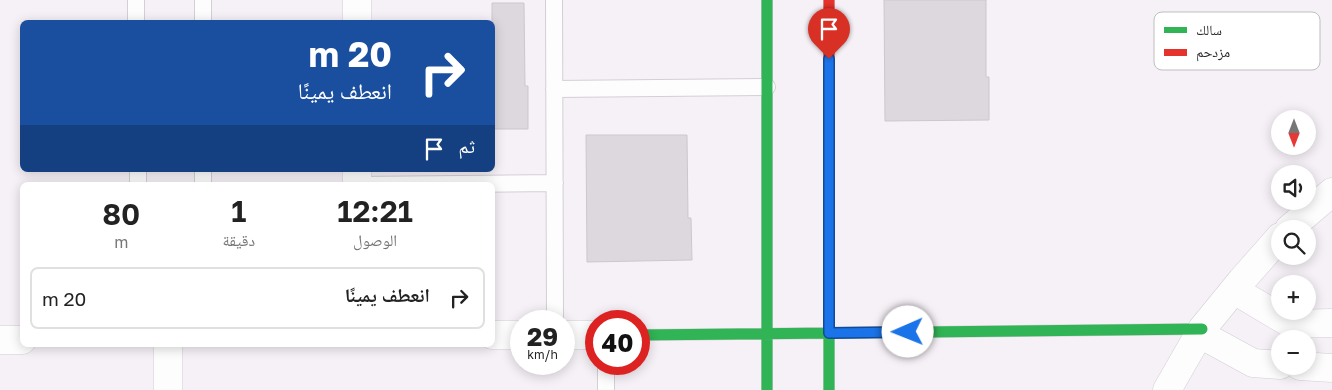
<!DOCTYPE html>
<html lang="ar">
<head>
<meta charset="utf-8">
<style>
	:root { --surface:#fff; --page:#f6f6f6; --text:#222; --muted:#767676; --line:#e0e0e0 }
	body { margin:0; font-family:"Golos Text","Noto Naskh Arabic",sans-serif; background:var(--page); color:var(--text); direction:rtl; height:100vh; display:flex; flex-direction:column; font-size:19px; white-space:nowrap }
	* { box-sizing:border-box; margin:0 }
	p { font-size:16px; color:var(--muted) }
	.icon { flex:none; width:28px; height:28px; fill:none; stroke:currentColor; stroke-width:2; stroke-linecap:round; stroke-linejoin:round }
	.map { position:relative; flex:1; overflow:hidden; direction:ltr }
	.drawer { position:absolute; left:20px; top:182px; width:475px; height:165px; display:flex; flex-direction:column; background:var(--surface); border-radius:8px; box-shadow:0 2px 12px #0003; direction:rtl }
	.drawer>* { flex:none }
	.guide { position:absolute; left:20px; top:20px; width:475px; height:152px; border-radius:8px; box-shadow:0 2px 12px #0003; direction:rtl; background:#1a4fa0; color:#fff; overflow:hidden }
	.needle { width:32px; rotate:180deg }
	.buttons { position:absolute; left:1271px; top:110px; display:grid; gap:10px }
	.buttons a { display:grid; place-items:center; width:45px; height:45px; border-radius:50%; background:var(--surface); box-shadow:0 2px 12px #0003; font-size:25px }
	.speed { position:absolute; left:510px; top:310px; display:flex; gap:10px; font-size:25px; font-weight:700; text-align:center }
	.speed>* { display:grid; place-content:center; width:65px; height:65px; border-radius:50%; background:var(--surface); box-shadow:0 2px 12px #0003; line-height:1 }
	.speed small { font-size:12px; font-weight:400 }
	.speed .limit { border:8px solid #d22; background:#fff; color:#111 }
	.pin { position:absolute; display:grid; place-items:center; width:42px; height:42px; color:#fff; margin:-51px -21px; border-radius:50% 50% 50% 0; rotate:-45deg; box-shadow:0 0 5px #0007 }
	.pin .icon { rotate:45deg }
	.me { position:absolute; width:55px; margin:-28px; rotate:269deg; stroke-linejoin:round; filter:drop-shadow(0 0 4px #0008) }
	.turn { display:flex; align-items:center; gap:18px; height:105px; padding:0 20px; font-size:22px }
	.turn .icon { width:65px; height:65px; stroke-width:2.5 }
	.turn b { display:block; font-size:35px; line-height:42px }
	.then { display:flex; align-items:center; height:48px; padding:0 20px; background:#0003; gap:10px; font-size:19px }
	.eta { display:flex; justify-content:space-evenly; align-items:center; height:85px; text-align:center }
	.eta b { font-size:30px; font-weight:600; line-height:35px }
	ul { padding:0; list-style:none }
	li { display:flex; align-items:center; gap:15px; height:62px; margin:0 10px 8px; padding:0 10px; border:2px solid var(--line); border-radius:8px }
	li div { flex:1 }
	li b { display:block; font-size:19px }
	li em { font-style:normal }
	.map>svg:first-child { display:block }
	.building { fill:#dcd8dd; stroke:#cbc8cc }
	.lines { fill:none; stroke-linecap:round; stroke-linejoin:round }
	.lane-casing { stroke:#d3cfd4; stroke-width:18 }
	.street-casing { stroke:#d3cfd4; stroke-width:29 }
	.fast-casing { stroke:#d3cfd4; stroke-width:12 }
	.jam-casing { stroke:#d3cfd4; stroke-width:12 }
	.lane { stroke:#fefdfe; stroke-width:16 }
	.street { stroke:#fefdfe; stroke-width:28 }
	.fast { stroke:#30b455; stroke-width:11 }
	.jam { stroke:#e5322d; stroke-width:11 }
	.route-casing { stroke:#114b97; stroke-width:12 }
	.route { stroke:#1a73e8; stroke-width:9 }
	.key { fill:#fff; stroke:#c0bfc0; stroke-width:1 }
	.key-label { font-size:14px; fill:#2d2b2e }
</style>
</head>
<body>
<div class="map">
<svg width="1332" height="390" viewBox="0 0 1332 390">
	<rect width="100%" height="100%" fill="#f6f1f7"/>
	<path class="building" d="M884 0H986V77H989V120L885 121Z
		M492 3H524L525 86H528V129H492Z
		M586 135H687L688 218H691L692 260 587 262Z"/>
	<g class="lines">
		<defs>
			<path id="lane" d="M136 0V22
				M203 0V22
				M554 0 555 321
				M554 89 767 87
				M138 170V185
				M203 170V185
				M357 185 555 183
				M606 390V364"/>
			<path id="street" d="M357 0V22
				M357 170V185
				M1289 229 1332 192
				M1234 290 1291 324 1332 323
				M1200 334 1253 363 1280 365
				M492 335H521
				M564 335H596
				M0 340H22
				M168 345V390
				M1300 366 1332 368
				M1167 390 1202 329 1242 280 1280 237"/>
			<path id="fast" d="M767 0V390
				M829 128V390
				M639 335 1202 329"/>
			<path id="jam" d="M829 0V128"/>
		</defs>
		<use href="#lane" class="lane-casing"/>
		<use href="#street" class="street-casing"/>
		<use href="#fast" class="fast-casing"/>
		<use href="#jam" class="jam-casing"/>
		<use href="#lane" class="lane"/>
		<use href="#street" class="street"/>
		<use href="#fast" class="fast"/>
		<use href="#jam" class="jam"/>
	</g>
	<g class="lines">
		<defs>
			<path id="route" d="M829 59V333L908 332"/>
		</defs>
		<use href="#route" class="route-casing"/>
		<use href="#route" class="route"/>
	</g>
	<rect x="1154" y="12" width="166" height="58" rx="8" class="key"/>
	<rect x="1164" y="27" width="23" height="6" fill="#30b455"/>
	<rect x="1164" y="49" width="23" height="7" fill="#e5322d"/>
	<g class="key-label">
		<text x="1196" y="35">سالك</text>
		<text x="1196" y="57">مزدحم</text>
	</g>
</svg>
<div class="buttons">
<a><svg class="needle" viewBox="-14 -14 28 28"><path d="M0-13l5 13h-10z" fill="#e53935"/><path d="M0 13l5-13h-10z" fill="#767676"/></svg></a>
<a><svg class="icon" aria-label="sound" viewBox="0 0 24 24"><path d="M4 9h4l5-4v14l-5-4H4zM17 9q2 3 0 6"/></svg></a>
<a><svg class="icon" aria-label="search" viewBox="0 0 24 24"><circle cx="10" cy="10" r="6"/><path d="M15 15l6 6"/></svg></a>
<a>+</a>
<a>−</a>
</div>
<div class="speed"><div>29<small>km/h</small></div><div class="limit">40</div></div>
<div class="pin" style="left:829px;top:59px;background:#d93025"><svg class="icon" aria-label="arrive" viewBox="0 0 24 24"><path d="M6 21V4h12l-3 4 3 4H6"/></svg></div>
<svg class="me" style="left:908px;top:332px" viewBox="-20 -20 40 40"><circle r="19" fill="#fff"/><path d="M0-13L10 11 0 6-10 11z" fill="#1a73e8"/></svg>
<div class="guide">
<div class="turn"><svg class="icon" aria-label="right" viewBox="0 0 24 24"><path d="M7 20v-9h11M14 6l5 5-5 5"/></svg><div><b>20 m</b>انعطف يمينًا</div></div>
<div class="then">ثم<svg class="icon" aria-label="arrive" viewBox="0 0 24 24"><path d="M6 21V4h12l-3 4 3 4H6"/></svg></div>
</div>
<section class="drawer">
<div class="eta">
<div><b>12:21</b><p>الوصول</p></div>
<div><b>1</b><p>دقيقة</p></div>
<div><b>80</b><p>m</p></div>
</div>
<ul>
<li><svg class="icon" aria-label="right" viewBox="0 0 24 24"><path d="M7 20v-9h11M14 6l5 5-5 5"/></svg><div><b>انعطف يمينًا</b></div><em>20 m</em></li>
</ul>
</section>
</div>
</body>
</html>
